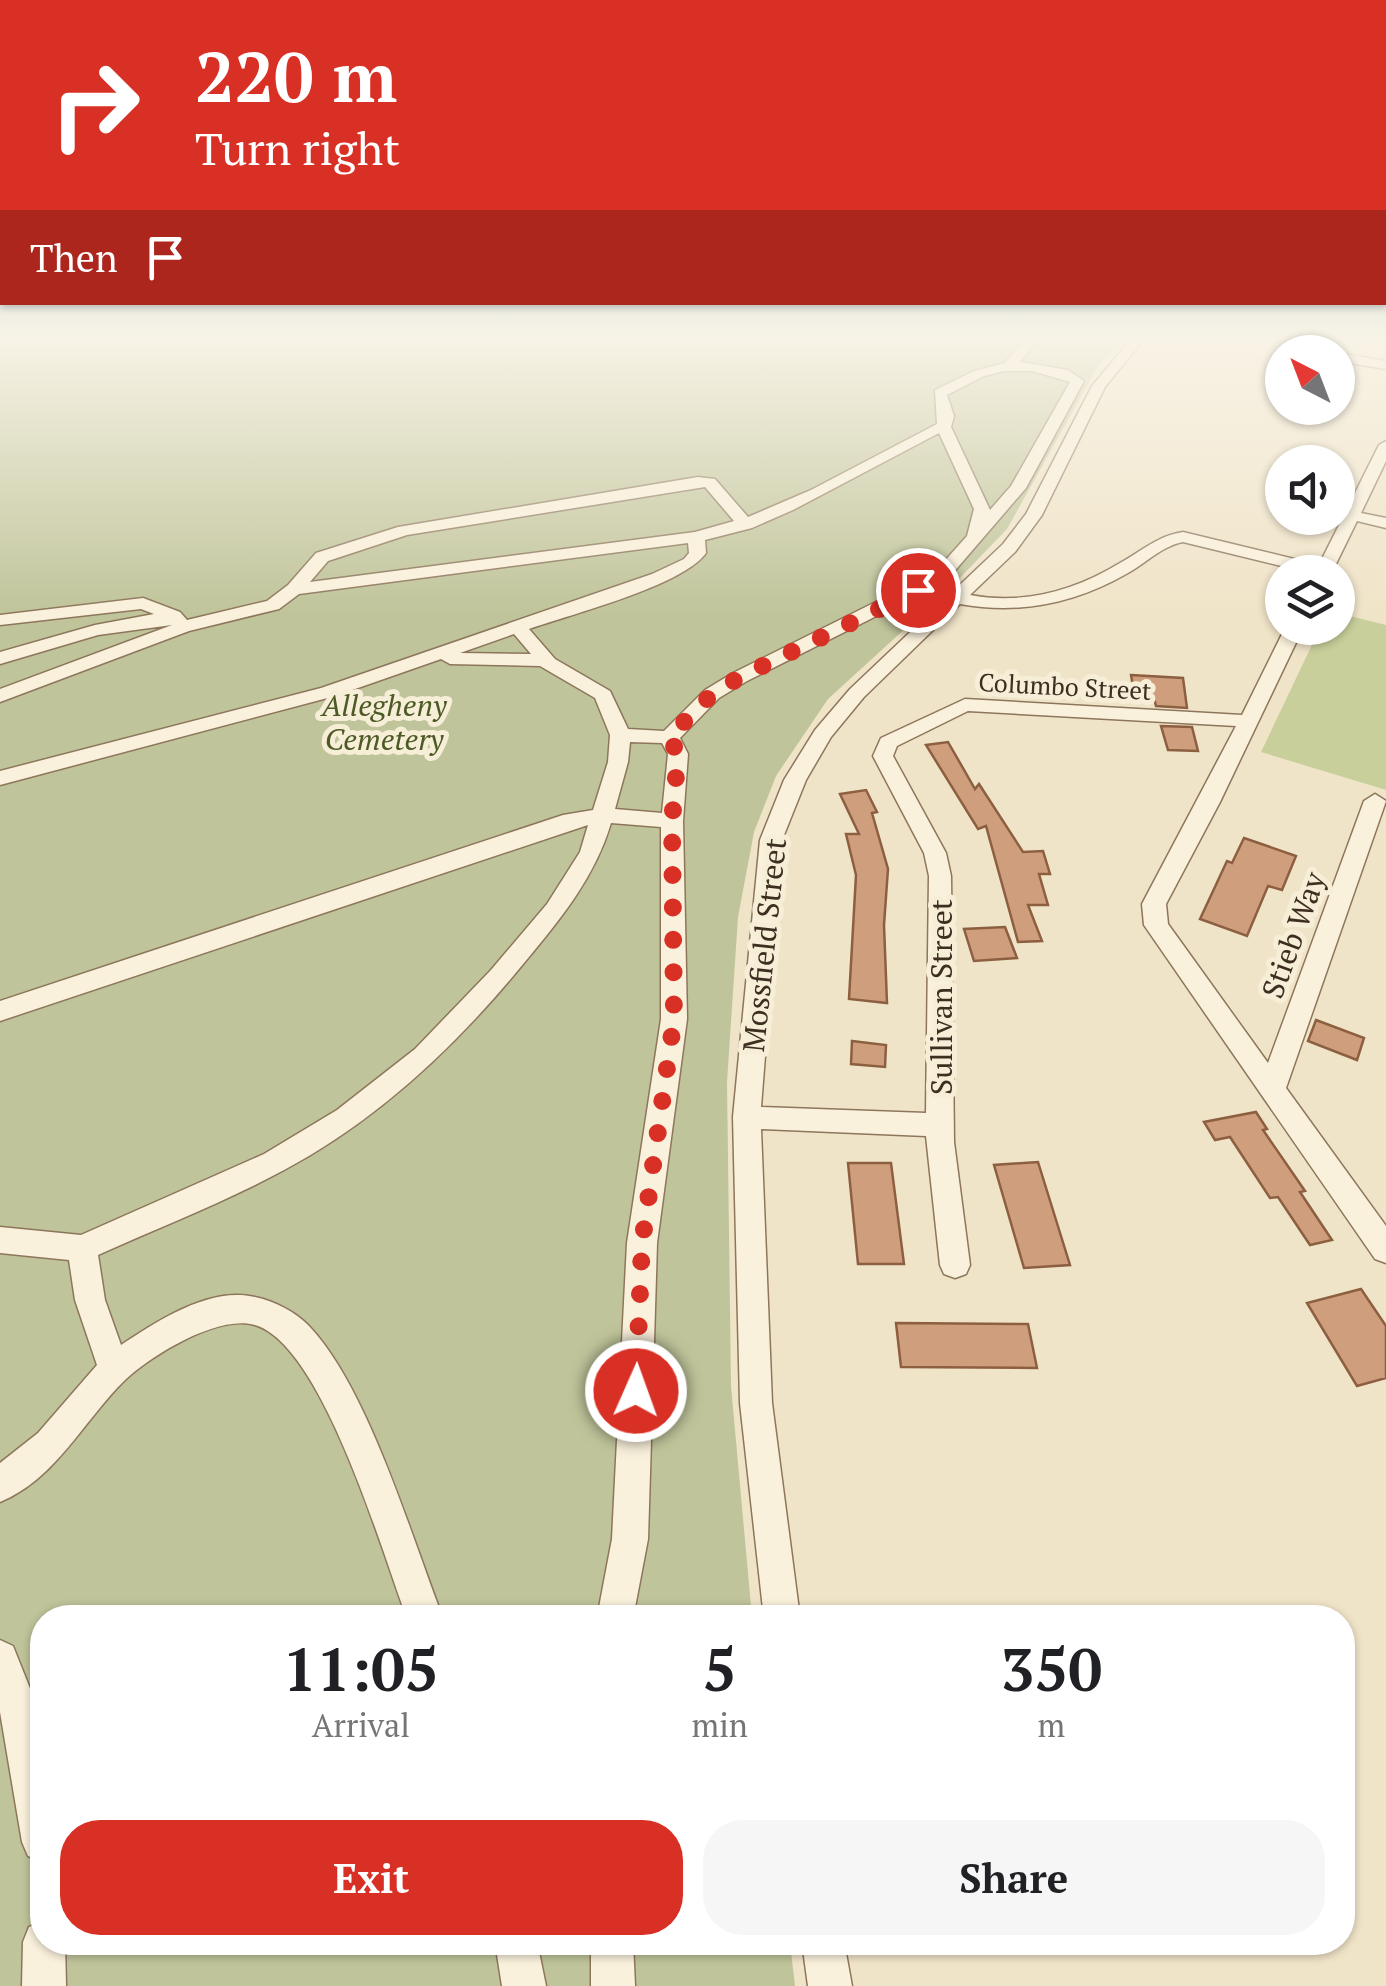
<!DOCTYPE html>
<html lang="en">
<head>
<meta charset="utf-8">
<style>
	:root { --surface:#fff; --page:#f6f6f6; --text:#202124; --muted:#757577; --accent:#d93025 }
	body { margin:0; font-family:"PT Serif",serif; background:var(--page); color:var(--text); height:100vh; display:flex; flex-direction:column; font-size:38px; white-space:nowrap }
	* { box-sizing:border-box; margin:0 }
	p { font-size:32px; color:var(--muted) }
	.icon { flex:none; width:55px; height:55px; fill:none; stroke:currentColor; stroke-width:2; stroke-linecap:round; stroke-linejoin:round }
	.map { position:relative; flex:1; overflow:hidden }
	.details { position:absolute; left:30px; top:1605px; width:1325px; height:350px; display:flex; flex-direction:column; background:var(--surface); border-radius:40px; box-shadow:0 2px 8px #0004 }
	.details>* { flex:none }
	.banner { position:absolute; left:0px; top:0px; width:1388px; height:305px; box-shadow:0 2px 8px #0004; background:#d93025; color:#fff; overflow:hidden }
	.needle { width:65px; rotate:318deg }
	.controls { position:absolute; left:1265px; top:335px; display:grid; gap:20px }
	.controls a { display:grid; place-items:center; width:90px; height:90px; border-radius:50%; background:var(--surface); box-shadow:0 2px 8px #0004; font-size:50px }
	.pin { position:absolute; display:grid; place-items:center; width:85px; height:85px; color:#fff; margin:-42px; border:5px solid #fff; border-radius:50%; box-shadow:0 2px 10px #0007 }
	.me { position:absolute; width:110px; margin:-55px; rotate:2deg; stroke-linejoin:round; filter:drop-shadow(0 0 8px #0008) }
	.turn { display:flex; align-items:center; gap:35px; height:210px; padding:0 30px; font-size:45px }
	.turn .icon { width:130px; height:130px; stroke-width:2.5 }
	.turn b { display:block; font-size:70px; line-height:85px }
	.then { display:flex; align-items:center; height:95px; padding:0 30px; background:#0003; gap:20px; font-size:38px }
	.eta { display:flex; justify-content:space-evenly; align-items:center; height:170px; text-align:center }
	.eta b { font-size:60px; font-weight:600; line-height:70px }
	.cta { display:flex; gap:20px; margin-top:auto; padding:20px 30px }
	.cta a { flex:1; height:115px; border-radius:40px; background:var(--accent); color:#fff; font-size:40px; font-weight:600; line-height:115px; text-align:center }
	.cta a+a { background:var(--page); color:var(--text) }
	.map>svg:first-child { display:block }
	.green { fill:#c9cf9b }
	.cemetery { fill:#bfc49a }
	.building { fill:#cf9f7d; stroke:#8d5f41; stroke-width:2.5 }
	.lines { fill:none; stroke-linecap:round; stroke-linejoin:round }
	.minor-casing { stroke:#8d765c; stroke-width:3 }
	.minor { fill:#faf1dc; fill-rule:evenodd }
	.route { stroke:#d93025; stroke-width:18; stroke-dasharray:0 32.4 }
	.labels { text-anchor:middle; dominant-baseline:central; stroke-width:10; stroke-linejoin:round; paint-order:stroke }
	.far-street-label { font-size:25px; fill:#3d2e20; stroke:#f7eed8 }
	.park-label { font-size:30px; font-style:italic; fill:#4d5a26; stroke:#f7eed8 }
	.street-label { font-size:30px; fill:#3d2e20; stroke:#f7eed8 }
</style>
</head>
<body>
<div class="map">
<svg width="1386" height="1986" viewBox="0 0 1386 1986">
	<rect width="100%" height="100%" fill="#f0e4c8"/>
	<path class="green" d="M1338 613 1386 625V790L1261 752 1320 628H1338Z"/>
	<path class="cemetery" d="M0 338H1125L1099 364 1007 529 954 584 828 699 776 776 754 832 738 917 727 1082 731 1386 752 1617 42 1618V1942L790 1943 795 1986H0Z"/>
	<path class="building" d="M1131 675 1183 678 1187 708 1156 706 1154 698 1135 697Z
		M1161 726 1192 727 1198 751 1168 750Z
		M948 742 975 789 979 784 1023 852 1043 851 1050 874H1039L1048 905H1028L1042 941 1018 942 986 826 978 829 926 745Z
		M866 790 877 812 872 813 888 869 884 925 887 1003 849 999 856 875 846 834H859L840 794Z
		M1244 838 1296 856 1282 890 1268 886 1247 936 1200 919 1227 861 1232 863Z
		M1005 927 1017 958 974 961 964 929Z
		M1316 1020 1364 1038 1357 1060 1308 1041Z
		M852 1041 886 1045 885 1067 851 1064Z
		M1256 1112 1267 1129 1263 1130 1305 1191 1300 1192 1332 1240 1310 1245 1278 1197 1270 1198 1230 1137 1215 1140 1204 1122Z
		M1038 1162 1070 1265 1024 1268 994 1165Z
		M848 1163H891L904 1264H858Z
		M1361 1289 1386 1326V1378L1357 1386 1307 1303Z
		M896 1323 1028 1324 1037 1368 901 1367Z"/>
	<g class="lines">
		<defs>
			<path id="minor" d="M1026 338H1039L1020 362 1068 370 1084 381 1026 488 946 581 747 681 719 698 680 738 688 754 683 821 687 1019 657 1243 648 1539 633 1618H597L612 1539 627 1243 661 1019V827L611 823C595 877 560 920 524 963 457 1045 378 1120 284 1170 225 1202 160 1227 98 1255L105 1300 121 1345C157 1321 210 1286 255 1297 274 1301 296 1312 309 1326 368 1388 411 1536 443 1618H407C382 1553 323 1345 255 1325 218 1314 150 1356 125 1380 83 1421 56 1479 0 1502V1463L38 1433 97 1365 75 1300 69 1260 0 1253V1227L81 1235 264 1154 337 1110 415 1049 491 970 547 904 580 852 588 825 0 1021V1001L563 815 593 810 608 762 610 735 595 698 540 666 450 664 441 659 335 696 0 785V771L321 688 652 574 684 559 689 553 688 543 299 594 279 609 189 631 0 702V689L172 625 98 635 0 664V652L95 625 154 614 141 609 0 625V615L143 598 180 612 187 620 267 601 288 585 316 553 398 527 698 477 715 479 748 517 811 490 937 424 935 390 974 371 1005 363ZM1004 371H1032L1070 382 1011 486 990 510 951 427 954 416 947 395 984 376ZM939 433 974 509 967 536 934 573 733 673 705 690 664 731 628 729 610 691 555 659 529 629C572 614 682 586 706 553L705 540 752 528 793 510ZM705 487 734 521 695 532 310 582 328 561 407 535ZM514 634 531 654 460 653ZM630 742 662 743 668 754 662 813 615 809 628 762Z
				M1132 338H1145L1105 387 1042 515 1015 552 970 595C1023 605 1074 591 1120 563 1142 551 1157 536 1183 532L1319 565 1379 445 1386 441V461L1361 513 1386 518V528L1357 521 1332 572H1306L1183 542C1162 546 1146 563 1128 573 1076 603 1020 615 960 604L864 697 831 737 806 780 782 840 761 1107 926 1113 929 876 924 853 873 756 881 738 965 699 1242 715 1285 628H1303L1220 802 1166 904 1168 924 1268 1063 1364 801 1375 794 1386 801 1286 1088 1386 1226V1263L1375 1259 1144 925 1142 904 1236 726 968 711 897 746 893 756 946 853 951 876 954 1142 970 1265 966 1274 955 1278 944 1274 940 1265 926 1136 761 1129 772 1403 800 1618H764L740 1403 733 1117 760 840 784 780 815 730 850 689 1003 544 1026 514 1092 386Z
				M1304 338H1316L1312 345 1321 352 1300 349Z
				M1338 353 1386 361V369L1338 361Z
				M0 1640 13 1646 37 1706 42 1735V1862L28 1856 22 1842 0 1712Z
				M42 1921V1942H65L66 1986H22L23 1942 29 1927Z
				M495 1942H537L546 1986H502Z
				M591 1942H633L635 1986H591Z
				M802 1942H844L852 1986H808Z"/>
		</defs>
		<use href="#minor" class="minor-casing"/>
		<use href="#minor" class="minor"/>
	</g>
	<linearGradient id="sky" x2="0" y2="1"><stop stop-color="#8fbad6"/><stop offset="0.55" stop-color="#f8f3e6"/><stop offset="1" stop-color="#f8f3e6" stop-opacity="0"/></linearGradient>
	<rect width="1386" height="616" fill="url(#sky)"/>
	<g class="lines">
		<path class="route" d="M636 1391 642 1243 674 1019 672 821 678 754 669 737 712 694 740 677 918 590"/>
	</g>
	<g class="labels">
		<g class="far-street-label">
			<text transform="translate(1065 686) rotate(3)">Columbo Street</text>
		</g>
		<g class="park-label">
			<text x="384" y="705">Allegheny<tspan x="384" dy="34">Cemetery</tspan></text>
		</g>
		<g class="street-label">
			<text transform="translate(1293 935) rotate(-70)">Stieb Way</text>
			<text transform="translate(764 945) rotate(-84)">Mossfield Street</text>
			<text transform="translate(941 997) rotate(-90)">Sullivan Street</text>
		</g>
	</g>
</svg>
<div class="controls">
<a><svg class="needle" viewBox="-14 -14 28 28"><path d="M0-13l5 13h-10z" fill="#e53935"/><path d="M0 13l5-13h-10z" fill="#757577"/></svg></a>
<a><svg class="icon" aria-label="sound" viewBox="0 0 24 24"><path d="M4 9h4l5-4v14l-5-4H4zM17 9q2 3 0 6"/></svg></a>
<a><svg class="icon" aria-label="layers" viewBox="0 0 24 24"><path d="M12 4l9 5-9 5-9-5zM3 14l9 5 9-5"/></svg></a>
</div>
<div class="pin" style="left:918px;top:590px;background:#d93025"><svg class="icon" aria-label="arrive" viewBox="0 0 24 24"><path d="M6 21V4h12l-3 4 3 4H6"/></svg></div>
<svg class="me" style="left:636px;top:1391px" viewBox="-20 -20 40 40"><circle r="17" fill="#d93025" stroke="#fff" stroke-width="3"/><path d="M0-11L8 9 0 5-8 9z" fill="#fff"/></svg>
<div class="banner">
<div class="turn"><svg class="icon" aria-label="right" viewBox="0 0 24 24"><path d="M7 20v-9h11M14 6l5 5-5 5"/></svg><div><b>220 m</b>Turn right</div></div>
<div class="then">Then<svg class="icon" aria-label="arrive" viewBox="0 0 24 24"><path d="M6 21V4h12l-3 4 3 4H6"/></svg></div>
</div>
<section class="details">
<div class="eta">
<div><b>11:05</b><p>Arrival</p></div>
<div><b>5</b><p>min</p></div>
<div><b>350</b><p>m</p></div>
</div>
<div class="cta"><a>Exit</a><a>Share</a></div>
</section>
</div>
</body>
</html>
